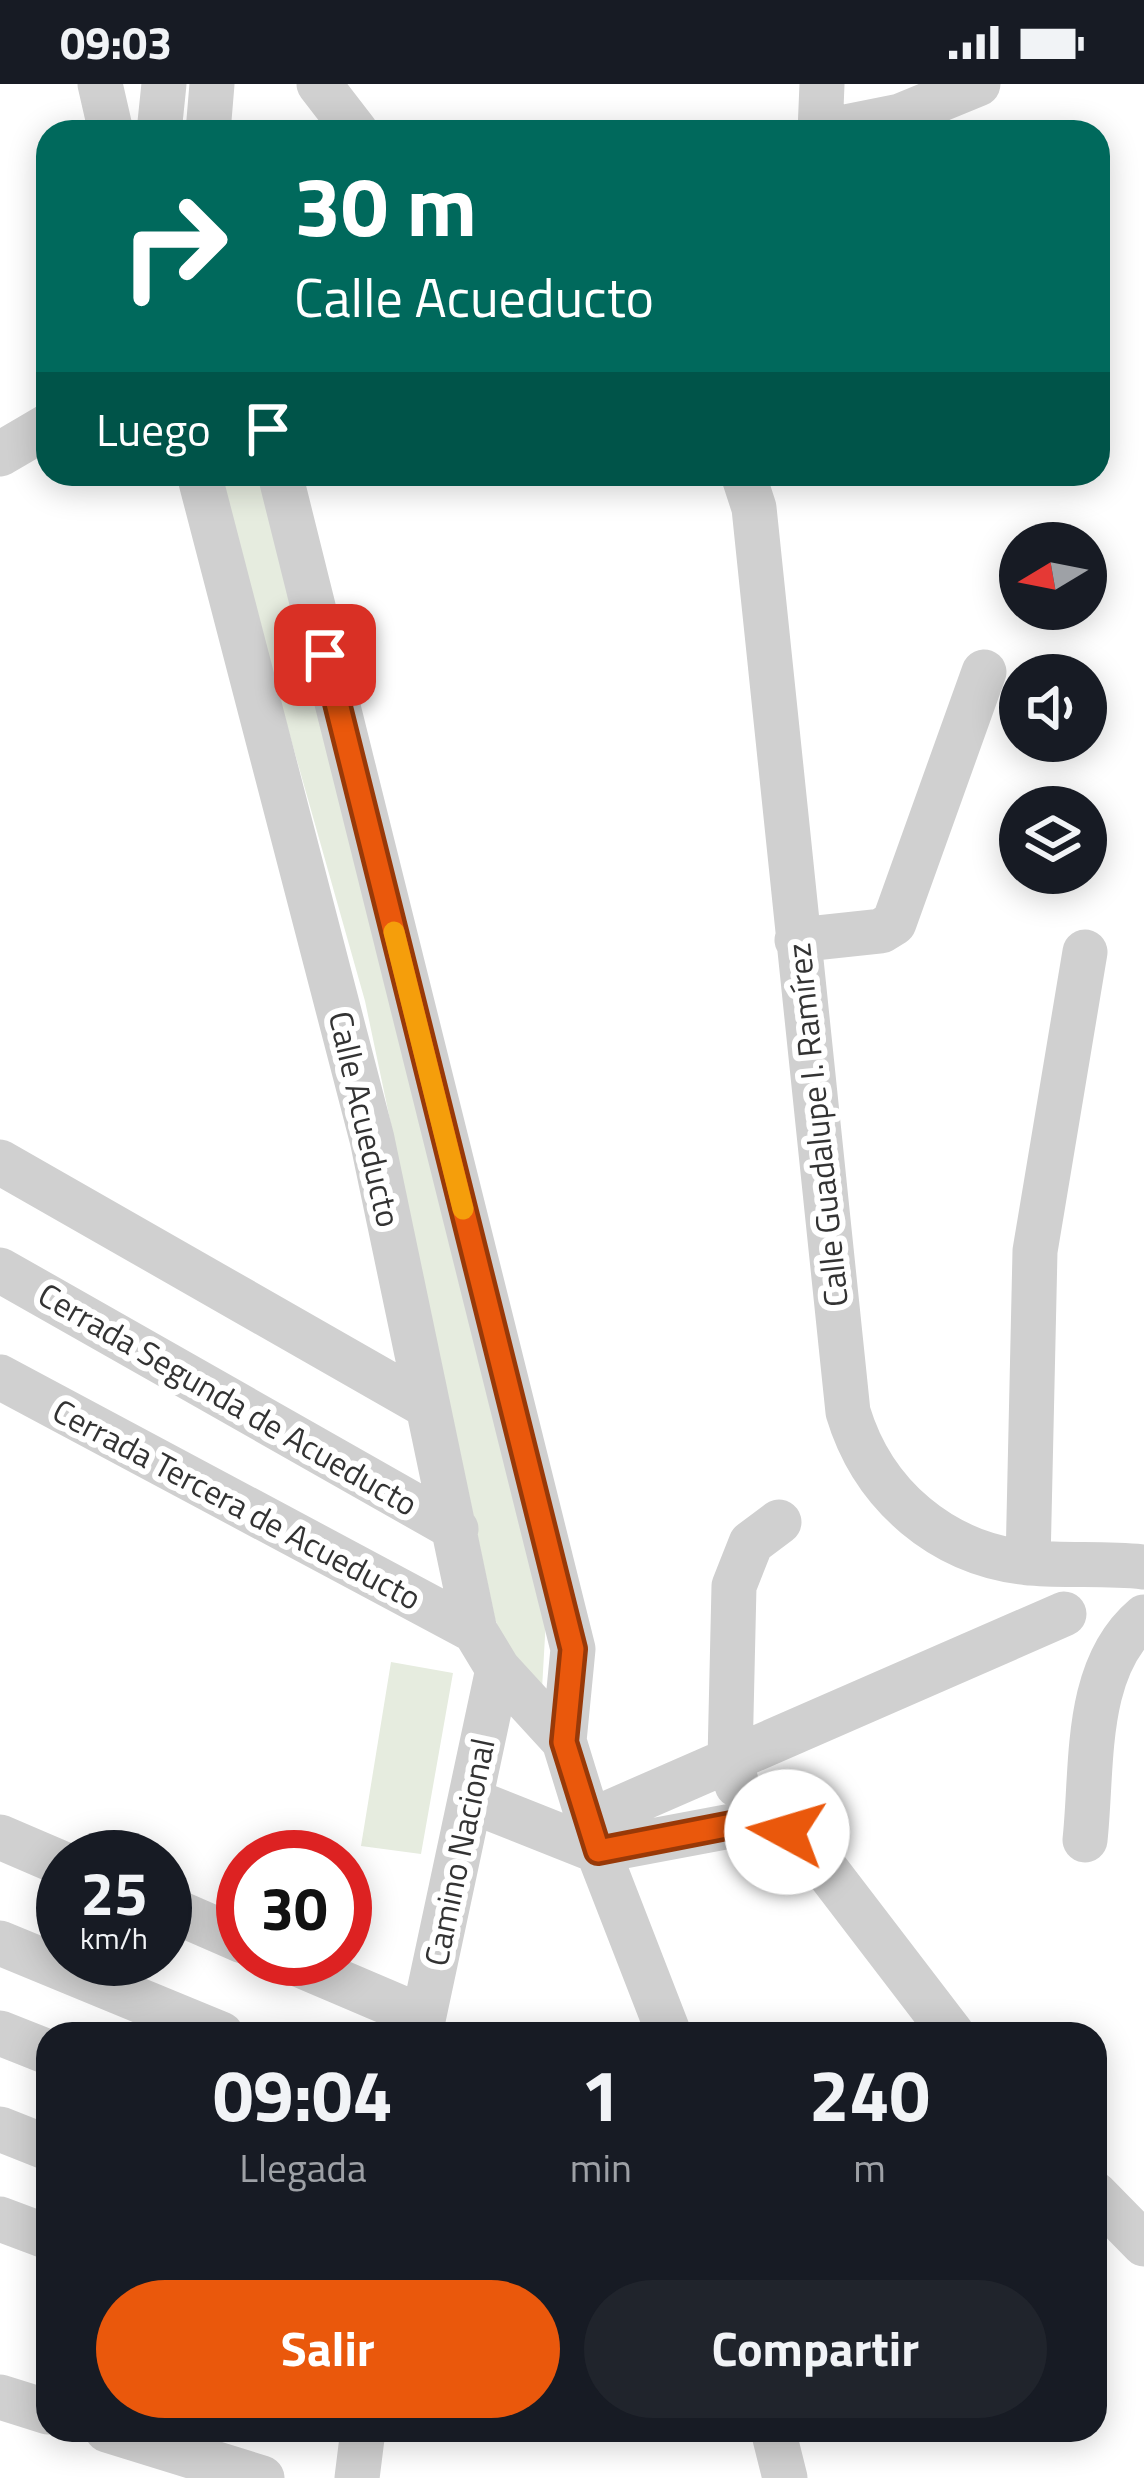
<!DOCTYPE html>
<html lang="es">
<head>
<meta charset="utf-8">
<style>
	:root { --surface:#171b24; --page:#20242c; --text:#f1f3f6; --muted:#9ea1a6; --accent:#ea580c }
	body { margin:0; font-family:"Titillium Web",sans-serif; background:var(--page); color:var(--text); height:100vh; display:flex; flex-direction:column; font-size:45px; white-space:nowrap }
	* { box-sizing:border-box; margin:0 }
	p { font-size:39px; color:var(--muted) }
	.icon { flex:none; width:66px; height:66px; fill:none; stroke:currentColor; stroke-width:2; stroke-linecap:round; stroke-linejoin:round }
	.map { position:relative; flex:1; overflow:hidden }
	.sheet { position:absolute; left:36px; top:1938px; width:1071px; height:420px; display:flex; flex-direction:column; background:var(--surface); border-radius:36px; box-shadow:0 6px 30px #0003 }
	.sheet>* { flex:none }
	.hud { position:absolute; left:36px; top:36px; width:1074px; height:366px; border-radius:36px; box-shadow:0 6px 30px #0003; background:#00695c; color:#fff; overflow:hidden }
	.needle { width:78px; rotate:260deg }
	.fabs { position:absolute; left:999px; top:438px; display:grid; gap:24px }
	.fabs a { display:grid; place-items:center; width:108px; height:108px; border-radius:50%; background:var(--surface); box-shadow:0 6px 30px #0003; font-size:60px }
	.speed { position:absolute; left:36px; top:1746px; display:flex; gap:24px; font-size:60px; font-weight:700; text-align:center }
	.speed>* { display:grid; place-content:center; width:156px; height:156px; border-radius:50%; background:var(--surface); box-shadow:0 6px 30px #0003; line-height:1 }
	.speed small { font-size:30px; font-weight:400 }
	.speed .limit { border:18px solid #d22; background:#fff; color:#111 }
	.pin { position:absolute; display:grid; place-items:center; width:102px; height:102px; color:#fff; margin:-51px; border-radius:24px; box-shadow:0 6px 18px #0006 }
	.me { position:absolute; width:132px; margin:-66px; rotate:276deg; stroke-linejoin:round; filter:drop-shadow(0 0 9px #0008) }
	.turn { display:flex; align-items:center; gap:42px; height:252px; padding:0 60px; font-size:54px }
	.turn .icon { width:156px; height:156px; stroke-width:2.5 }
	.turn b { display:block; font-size:84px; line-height:102px }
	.then { display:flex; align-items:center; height:114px; padding:0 60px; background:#0003; gap:24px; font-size:45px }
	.eta { display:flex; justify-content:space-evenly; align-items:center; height:204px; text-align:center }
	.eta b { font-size:72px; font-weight:700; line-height:84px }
	.button { display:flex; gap:24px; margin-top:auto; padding:24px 60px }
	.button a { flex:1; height:138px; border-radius:72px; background:var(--accent); color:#fff; font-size:48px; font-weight:700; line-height:138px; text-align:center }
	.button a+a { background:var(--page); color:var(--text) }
	.status { display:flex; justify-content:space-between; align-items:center; height:84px; padding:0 60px; background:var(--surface); direction:ltr }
	.status svg { height:33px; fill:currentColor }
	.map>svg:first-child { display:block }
	.green { fill:#e6ecdf }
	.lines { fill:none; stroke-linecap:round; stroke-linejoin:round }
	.minor { stroke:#d0d0d0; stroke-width:45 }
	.route-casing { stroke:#983908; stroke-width:30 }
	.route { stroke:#ea580c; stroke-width:21 }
	.slow { stroke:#f59e0b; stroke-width:21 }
	.labels { text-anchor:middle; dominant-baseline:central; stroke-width:12; stroke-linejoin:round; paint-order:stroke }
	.street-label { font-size:33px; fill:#333; stroke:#fff }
</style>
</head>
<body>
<div class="status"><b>09:03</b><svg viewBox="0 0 49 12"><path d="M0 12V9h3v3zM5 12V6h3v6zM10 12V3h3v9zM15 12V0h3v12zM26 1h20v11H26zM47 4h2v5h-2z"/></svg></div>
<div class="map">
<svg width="1144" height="2394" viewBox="0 0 1144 2394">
	<rect width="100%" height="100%" fill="#fff"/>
	<path class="green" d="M216 390H271L547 1517 542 1605 506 1564 495 1535 365 917Z
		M391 1578 453 1589 421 1770 361 1762Z"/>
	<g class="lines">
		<path class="minor" d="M100 0 111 48
			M319 0 356 48
			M159 48 164 0
			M208 48 212 0
			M820 48 900 32 978 0
			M820 48 822 0
			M0 370 48 342
			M199 390 372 1055 475 1547 498 1585 564 1657
			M280 390 573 1565 564 1657 598 1767 669 1950
			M743 390 754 424 848 1328C873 1411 942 1471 1031 1479 1069 1482 1106 1479 1144 1483
			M797 856 881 847 894 839 984 588
			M0 1078 427 1322
			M0 1186 456 1445
			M0 1293 475 1547
			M1028 1479 1035 1167 1085 868
			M737 1701 730 1675 734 1502 751 1459 779 1438
			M472 1717 598 1767 747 1739 787 1748 812 1767 952 1950
			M590 1737 1064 1530
			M0 1753 63 1780
			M1085 1756C1093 1682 1083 1585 1144 1533
			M165 1823 243 1857
			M0 1859 221 1950
			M286 1875 422 1933
			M0 1949 48 1968
			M420 1950 498 1585
			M0 2045 48 2064
			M1095 2110 1144 2160
			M0 2135 48 2153
			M0 2313 48 2328
			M107 2346 262 2394
			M773 2346 785 2394
			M357 2394 363 2346"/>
	</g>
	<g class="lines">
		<defs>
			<path id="route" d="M325 571 573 1565 564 1658 598 1767 747 1738 787 1748"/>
		</defs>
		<use href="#route" class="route-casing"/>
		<use href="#route" class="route"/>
		<path class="slow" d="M394 848 463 1125"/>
	</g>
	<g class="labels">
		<g class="street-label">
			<text transform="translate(365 1035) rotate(77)">Calle Acueducto</text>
			<text transform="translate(817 1041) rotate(-96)">Calle Guadalupe I. Ramírez</text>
			<text transform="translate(228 1315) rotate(30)">Cerrada Segunda de Acueducto</text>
			<text transform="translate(237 1420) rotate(28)">Cerrada Tercera de Acueducto</text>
			<text transform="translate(459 1768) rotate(-78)">Camino Nacional</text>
		</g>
	</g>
</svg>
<div class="fabs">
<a><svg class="needle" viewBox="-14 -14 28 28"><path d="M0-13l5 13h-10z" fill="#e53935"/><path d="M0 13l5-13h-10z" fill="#9ea1a6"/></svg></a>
<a><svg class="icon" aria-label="sound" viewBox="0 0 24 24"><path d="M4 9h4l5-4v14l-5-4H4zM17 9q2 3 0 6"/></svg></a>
<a><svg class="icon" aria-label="layers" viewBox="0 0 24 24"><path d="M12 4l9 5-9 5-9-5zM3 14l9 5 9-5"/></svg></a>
</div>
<div class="speed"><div>25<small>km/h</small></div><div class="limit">30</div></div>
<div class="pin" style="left:325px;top:571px;background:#d93025"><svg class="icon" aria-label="arrive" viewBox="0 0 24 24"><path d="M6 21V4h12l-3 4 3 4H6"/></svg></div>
<svg class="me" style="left:787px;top:1748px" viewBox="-20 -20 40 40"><circle r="19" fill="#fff"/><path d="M0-13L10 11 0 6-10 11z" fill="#ea580c"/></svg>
<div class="hud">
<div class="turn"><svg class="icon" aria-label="right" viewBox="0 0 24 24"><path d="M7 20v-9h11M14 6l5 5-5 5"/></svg><div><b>30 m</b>Calle Acueducto</div></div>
<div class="then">Luego<svg class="icon" aria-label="arrive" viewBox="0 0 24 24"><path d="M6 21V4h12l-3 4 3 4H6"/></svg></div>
</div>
<section class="sheet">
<div class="eta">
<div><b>09:04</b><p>Llegada</p></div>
<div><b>1</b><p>min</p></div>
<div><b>240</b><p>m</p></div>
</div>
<div class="button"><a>Salir</a><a>Compartir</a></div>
</section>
</div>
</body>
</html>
